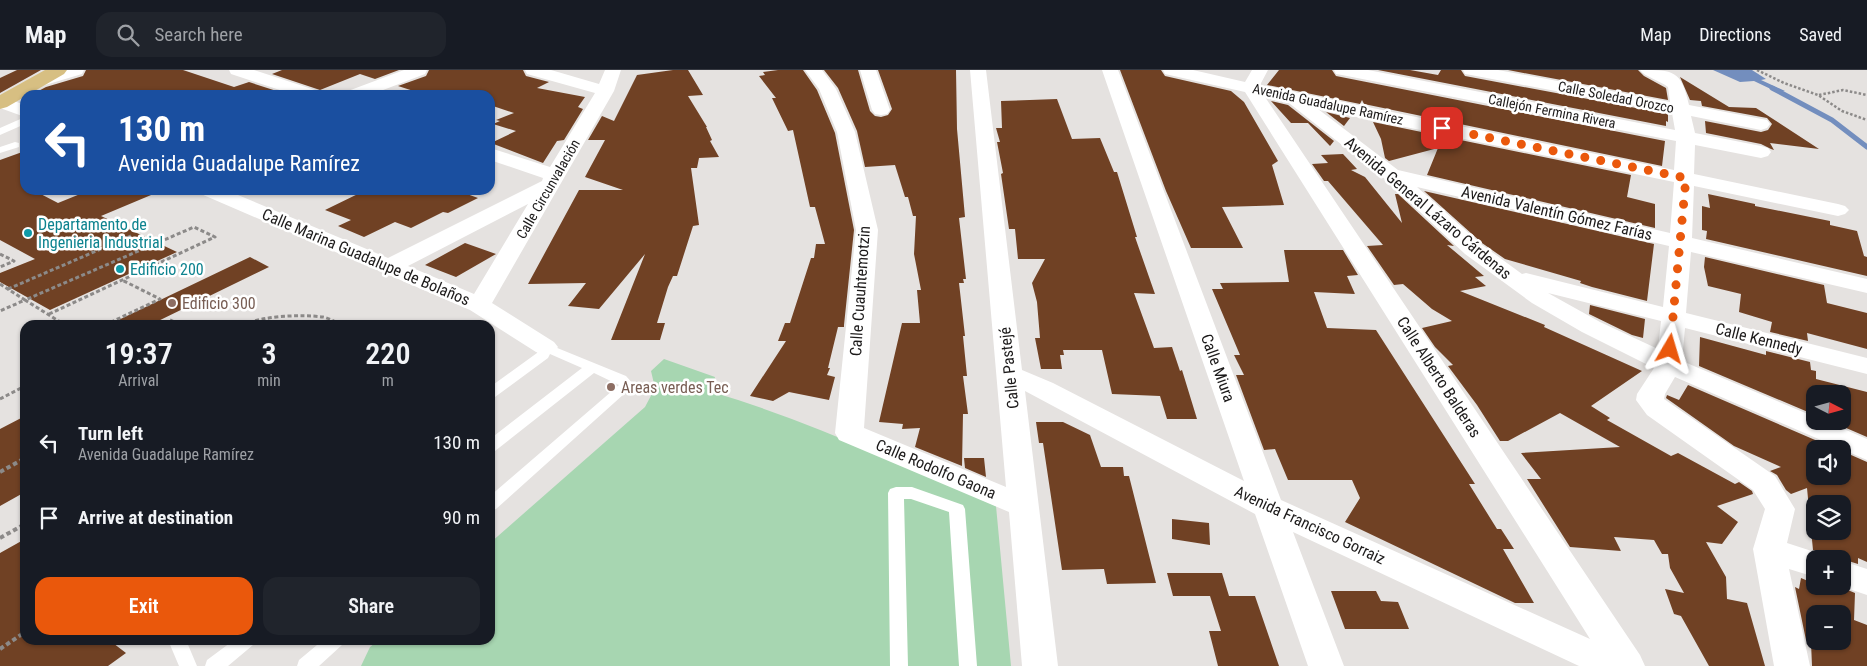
<!DOCTYPE html>
<html lang="en">
<head>
<meta charset="utf-8">
<style>
	:root { --surface:#171b24; --page:#20242c; --text:#f1f3f6; --muted:#9ea1a6; --line:#363941; --accent:#ea580c }
	body { margin:0; font-family:"Roboto Condensed",sans-serif; background:var(--page); color:var(--text); height:100vh; display:flex; flex-direction:column; font-size:19px; white-space:nowrap }
	* { box-sizing:border-box; margin:0 }
	p { font-size:16px; color:var(--muted) }
	.icon { flex:none; width:28px; height:28px; fill:none; stroke:currentColor; stroke-width:2; stroke-linecap:round; stroke-linejoin:round }
	.map { position:relative; flex:1; overflow:hidden }
	.side { position:absolute; left:20px; top:250px; width:475px; height:325px; display:flex; flex-direction:column; background:var(--surface); border-radius:15px; box-shadow:0 1px 4px #0004 }
	.side>* { flex:none }
	.banner { position:absolute; left:20px; top:20px; width:475px; height:105px; border-radius:15px; box-shadow:0 1px 4px #0004; background:#1a4fa0; color:#fff; overflow:hidden }
	.needle { width:32px; rotate:96deg }
	.tools { position:absolute; left:1806px; top:315px; display:grid; gap:10px }
	.tools a { display:grid; place-items:center; width:45px; height:45px; border-radius:10px; background:var(--surface); box-shadow:0 1px 4px #0004; font-size:25px }
	.pin { position:absolute; display:grid; place-items:center; width:42px; height:42px; color:#fff; margin:-21px; border-radius:10px; box-shadow:0 2px 8px #0006 }
	.me { position:absolute; width:55px; margin:-28px; rotate:7deg; stroke-linejoin:round; filter:drop-shadow(0 0 4px #0008) }
	.turn { display:flex; align-items:center; gap:18px; height:105px; padding:0 15px; font-size:22px }
	.turn .icon { width:65px; height:65px; stroke-width:2.5 }
	.turn b { display:block; font-size:35px; line-height:42px }
	.eta { display:flex; justify-content:space-evenly; align-items:center; height:85px; text-align:center }
	.eta b { font-size:30px; font-weight:600; line-height:35px }
	.button { display:flex; gap:10px; margin-top:auto; padding:10px 15px }
	.button a { flex:1; height:58px; border-radius:15px; background:var(--accent); color:#fff; font-size:20px; font-weight:600; line-height:58px; text-align:center }
	.button a+a { background:var(--page); color:var(--text) }
	ul { padding:0; list-style:none }
	li { display:flex; align-items:center; gap:15px; height:75px; padding:0 15px }
	li div { flex:1 }
	li b { display:block; font-size:19px }
	li em { font-style:normal }
	header { display:flex; align-items:center; gap:30px; box-sizing:border-box; height:70px; padding:0 25px; background:var(--surface); border-bottom:1px solid var(--line) }
	header strong { font-size:24px }
	nav { display:flex; gap:28px; margin-inline-start:auto; font-size:18px }
	.search { width:350px; height:45px; background:var(--page); display:flex; align-items:center; gap:12px; box-sizing:border-box; padding:0 18px; border-radius:15px; color:var(--muted); font-size:19px }
	.map>svg:first-child { display:block }
	.green { fill:#a7d6b1 }
	.water { fill:#738ebe }
	.lines { fill:none; stroke-linecap:round; stroke-linejoin:round }
	.stream { stroke:#738ebe; stroke-width:5 }
	.building { fill:#704124; fill-rule:evenodd }
	.path-far2 { stroke:#8c8a89; stroke-width:2.5; stroke-dasharray:2.5 2; stroke-linecap:butt }
	.path-far1 { stroke:#8c8a89; stroke-width:3; stroke-dasharray:4 2.5; stroke-linecap:butt }
	.path { stroke:#8c8a89; stroke-width:4; stroke-dasharray:4.5 3; stroke-linecap:butt }
	.service { fill:#fff; fill-rule:evenodd }
	.minor { fill:#fff; fill-rule:evenodd }
	.primary { fill:#d7bf82; fill-rule:evenodd }
	.route { stroke:#ea580c; stroke-width:9; stroke-dasharray:0 16.2 }
	.culture-dot { fill:#0f9aa8; stroke:#fff; stroke-width:2 }
	.education-dot { fill:#8d6e63; stroke:#fff; stroke-width:2 }
	.labels { text-anchor:middle; dominant-baseline:central; stroke-width:5; stroke-linejoin:round; paint-order:stroke }
	.far-street-label { font-size:14px; fill:#1c1a1a; stroke:#fff }
	.street-label { font-size:16px; fill:#1c1a1a; stroke:#fff }
	.culture-label { font-size:16px; fill:#0d838f; stroke:#fff; text-anchor:start }
	.education-label { font-size:16px; fill:#785e54; stroke:#fff; text-anchor:start }
</style>
</head>
<body>
<header>
<strong>Map</strong>
<div class="search"><svg class="icon" aria-label="search" viewBox="0 0 24 24"><circle cx="10" cy="10" r="6"/><path d="M15 15l6 6"/></svg>Search here</div>
<nav><a>Map</a><a>Directions</a><a>Saved</a></nav>
</header>
<div class="map">
<svg width="1867" height="596" viewBox="0 0 1867 596">
	<rect width="100%" height="100%" fill="#e5e2e0"/>
	<path class="green" d="M664 289 715 307 712 322C810 351 903 395 996 436L1011 596H361L370 577 379 570H490V473L645 337 655 318 651 301Z"/>
	<path class="water" d="M1713 0H1752L1766 9 1761 10 1785 21 1777 22 1754 11 1740 12Z"/>
	<g class="lines">
		<path class="stream" d="M1772 18 1832 50 1867 77"/>
	</g>
	<path class="building" d="M17 0H41L0 23V8Z
		M86 0H183L234 17 249 12 289 25H31L46 17 83 6Z
		M282 0H399L375 9 360 4 320 20 272 4Z
		M429 0H523L526 6 549 12 537 18 585 27 578 37 583 39 564 70 557 71 543 93 491 73 516 61 493 54 500 51 496 50 514 43 490 35V25H426L398 16 426 6Z
		M673 0H688L703 25 688 26 707 57H706L712 70 710 71 719 87 699 88 697 98H691L699 155 693 156 677 206H673L668 217 657 253H665L660 270H611L645 184 599 239 568 236 586 213 528 214 579 120H623L585 107 605 70H588L602 46 614 51 637 5Z
		M778 0H803L817 20 835 63 854 160 844 255V257H838L828 298H830L827 305 835 307 829 330 789 322 773 331 750 326 786 271H778L785 253H790L811 188H814L816 174H825L815 137H810L793 60 788 61 772 28H776L759 6 765 5 763 2Z
		M824 0H858L870 41 875 46 881 47 888 45 892 39 878 0H956L957 59 965 147 959 148 966 209H963L964 213H959L965 266H963L967 306H963L968 344H963L962 396 915 377 920 358 902 359 903 354 879 352 902 253H920L917 220H921L914 184 916 146H913L908 127H905L895 95 865 97 857 61 838 18Z
		M1120 0H1161L1165 6 1231 21 1244 32 1278 91 1272 95 1284 135 1222 137 1243 178H1191L1166 121Z
		M1279 0H1332L1336 6 1665 71 1662 96 1364 34 1362 30 1360 34 1267 15Z
		M1378 0H1410L1438 5 1441 0H1461L1465 6 1668 44V52L1666 51V56Z
		M1508 0H1638L1644 6 1666 18 1668 30Z
		M1680 7 1729 37 1756 38 1819 79 1770 73 1774 80 1771 79 1761 74 1706 63 1705 51 1761 62 1768 60 1772 54 1767 48 1702 36 1701 31 1690 30Z
		M1057 29 1072 69 1100 68 1114 102H1117L1137 167H1135L1155 224 1134 223 1154 278 1172 277 1180 301 1182 300 1197 349H1167L1160 326 1112 324 1102 280H1063L1064 285H1060L1062 299H1041L1035 268H1040L1037 232 1032 213 1045 189H1018L1015 159H1009L1001 104 1003 103 997 72H1000L996 58H1002L1001 31Z
		M1271 31 1288 35 1334 71 1330 76 1308 53H1291Z
		M1326 42 1350 48 1344 56Z
		M1373 52 1631 105 1627 127 1655 134V158L1427 105 1438 78 1389 91 1385 88 1381 69Z
		M25 81V120H33L58 133 90 120H163L101 146 177 182 50 240 0 212V203L35 189 0 170V90Z
		M1343 84 1357 99 1351 100 1365 107 1402 153 1395 124H1398L1454 176 1447 175 1484 206 1475 207 1486 216 1460 221 1545 255 1544 257 1642 301 1591 336 1610 348 1607 350 1671 386 1678 383 1735 414 1739 412 1752 421 1753 424 1717 436 1738 452 1722 474 1706 472 1726 507 1727 529 1747 533 1765 596H1709L1681 546 1674 544 1665 519 1684 523 1670 498 1668 484H1662L1654 470 1614 467 1621 481 1570 477 1527 409H1541L1521 383 1620 377 1560 343 1508 371H1500L1477 335 1448 296 1453 295 1435 277 1422 258 1452 251 1432 239 1403 214 1394 215 1367 176 1383 175 1328 111H1324L1312 94 1328 93 1321 85Z
		M366 120H456L478 128 448 143 443 142 411 158 395 152 364 167 338 156 351 150 325 140Z
		M1424 121 1654 174 1647 231 1592 217 1580 213 1581 211 1505 189 1482 173Z
		M1708 124 1755 134V136L1830 151V155L1857 161 1864 186 1867 187V206L1706 169 1707 161 1702 160V136L1710 138Z
		M465 173 496 184 456 207 425 195Z
		M1284 180H1343L1358 205 1347 206 1355 224 1314 222 1327 258 1376 260 1475 414H1469L1497 459H1501L1514 479H1503L1534 533H1515L1345 452 1360 428 1352 410H1288L1275 379 1264 380 1236 305H1244L1234 285H1240L1212 219H1223L1220 213 1289 212Z
		M250 187 269 197 150 255H108Z
		M1705 187 1824 215 1827 233 1867 243V279L1807 263 1808 271 1770 262 1772 252 1739 242 1741 224 1708 216 1704 197Z
		M1590 235 1645 249 1643 268 1632 265 1589 244Z
		M1700 267 1766 285V281L1810 292 1811 300 1816 301V309L1867 322V367L1830 351H1842V324H1815V345L1699 296Z
		M1688 315 1836 379H1815V406H1842V381L1867 392V492L1858 488V494L1842 489H1830L1828 484 1813 480 1807 418 1791 424 1786 420 1777 405 1770 401 1781 397 1734 376 1666 328 1667 325 1679 330ZM1815 434H1842V461H1815Z
		M25 346V422L0 436V359Z
		M1036 352H1063L1090 365 1101 397H1123L1124 406H1129L1156 513 1107 514 1104 499 1062 500 1043 373H1039Z
		M964 388H984L986 407 965 398Z
		M1172 449 1209 453 1210 475 1172 469Z
		M25 469V570H109L126 583 108 596H0V483Z
		M1167 503H1222L1229 526H1255L1279 596H1218L1209 561H1221L1210 526H1173Z
		M1801 508 1815 514V516H1838L1855 523 1854 550 1867 555V596H1812L1811 572 1806 570 1795 517 1799 519ZM1815 544H1842V571H1815Z
		M1331 521H1376L1381 531 1398 532 1409 559H1345Z"/>
	<g class="lines">
		<path class="path-far2" d="M1757 0 1784 13 1818 25 1842 41 1867 50
			M1819 25 1843 20 1867 25"/>
		<path class="path-far1" d="M0 184 14 191 0 197
			M0 214 25 230 0 241
			M8 219 131 166
			M49 244 215 167 194 157 25 230 65 255
			M170 250 182 255
			M105 255 160 229 122 210
			M243 255C262 246 301 244 323 247 329 248 335 252 341 255
			M0 329 25 316"/>
		<path class="path" d="M0 402 25 388
			M0 468 25 454
			M0 579 25 562"/>
		<path class="service" d="M25 47V54L0 65V58Z
			M15 72 19 73V77L0 83V77Z
			M545 273 626 306 634 315 496 439 490 441V426L619 315 594 303 495 381 490 382V369L582 298 550 284 548 288 495 327 490 329V317L537 283 540 274Z
			M896 417H912L963 435 965 439 977 596H959L949 442 911 429H904L908 596H890L888 423 890 419Z
			M168 570H186L197 596H179Z
			M234 570H256L253 575 228 596H205L207 590Z
			M323 570H345L342 575 319 596H297L299 590Z"/>
		<path class="minor" d="M59 0H84L82 4 35 18 29 17 26 13 29 9Z
			M229 0H254L318 21 321 25H295L231 4Z
			M404 0H427L425 4 370 25H345L348 21Z
			M525 0H551L599 14 605 0H621L614 21 492 233 554 272 558 277 554 282 545 285 536 282 470 240 201 124 198 120H226L388 188 542 111 543 108 490 90V78L550 97 595 23 527 4ZM528 134 474 224 408 196Z
			M805 0H822L836 19 855 62 878 160 864 358 1006 417 970 0H986L1022 300 1053 313 1244 411 1102 0H1118L1281 430 1590 569 1245 22 1165 4 1163 0H1193L1245 12 1252 0H1268L1260 15 1674 100 1676 71 1342 5 1336 4 1334 0H1368L1675 60 1672 43 1471 5 1465 4 1463 0H1498L1670 32 1668 17C1659 10 1645 7 1640 0 1674 0 1681 0 1689 35L1767 50 1770 54 1767 58 1761 60 1691 46 1695 63 1761 76 1768 78 1771 82 1768 86 1761 88 1695 75 1694 104 1838 134 1845 136 1849 140 1845 144 1838 146 1694 116 1692 168 1867 209V223L1691 182 1686 243 1867 288V304L1685 258 1682 291 1815 347V351H1825L1867 369V390L1675 307 1665 324 1664 329 1775 406 1795 439 1787 473 1827 486 1828 489H1815V507L1789 499 1810 596H1774L1753 479 1765 439 1753 420 1647 345 1636 330 1637 324 1654 298 1582 262 1532 233 1465 184 1385 109 1289 33 1265 27 1640 585 1645 596H1579L1293 462 1344 596H1308L1255 444 1025 321 1058 596H1022L1009 442 839 370 835 363 856 160 837 62 819 19ZM1318 39 1674 112 1670 163 1398 100ZM1417 117 1669 176 1663 237 1526 203 1522 204 1481 174ZM1548 223 1661 251 1658 279 1600 252Z
			M860 0H876L890 40 887 44 881 45 875 44 872 40Z
			M0 26 25 35V47L0 38Z
			M1842 491 1867 499V525L1840 516H1842Z"/>
		<path class="primary" d="M45 0H67L64 4 7 37 0 39V25Z"/>
	</g>
	<g class="lines">
		<path class="route" d="M1442 58 1686 108 1670 279"/>
	</g>
	<g class="culture-dot">
		<circle cx="28" cy="163" r="5"/>
		<circle cx="120" cy="199" r="5"/>
	</g>
	<g class="education-dot">
		<circle cx="172" cy="233" r="5"/>
		<circle cx="611" cy="317" r="5"/>
	</g>
	<g class="labels">
		<g class="far-street-label">
			<text transform="translate(1616 27) rotate(11)">Calle Soledad Orozco</text>
			<text transform="translate(1328 34) rotate(12)">Avenida Guadalupe Ramírez</text>
			<text transform="translate(1552 41) rotate(11)">Callejón Fermina Rivera</text>
			<text transform="translate(548 119) rotate(-60)">Calle Circunvalación</text>
		</g>
		<g class="street-label">
			<text transform="translate(1428 138) rotate(40)">Avenida General Lázaro Cárdenas</text>
			<text transform="translate(1557 143) rotate(13)">Avenida Valentín Gómez Farías</text>
			<text transform="translate(366 187) rotate(23)">Calle Marina Guadalupe de Bolaños</text>
			<text transform="translate(860 221) rotate(-86)">Calle Cuauhtemotzin</text>
			<text transform="translate(1759 269) rotate(14)">Calle Kennedy</text>
			<text transform="translate(1009 298) rotate(-96)">Calle Pastejé</text>
			<text transform="translate(1218 298) rotate(70)">Calle Miura</text>
			<text transform="translate(1439 307) rotate(57)">Calle Alberto Balderas</text>
			<text transform="translate(936 399) rotate(23)">Calle Rodolfo Gaona</text>
			<text transform="translate(1310 455) rotate(25)">Avenida Francisco Gorraiz</text>
		</g>
		<g class="culture-label">
			<text x="38" y="154">Departamento de<tspan x="38" dy="18">Ingenieria Industrial</tspan></text>
			<text x="130" y="199">Edificio 200</text>
		</g>
		<g class="education-label">
			<text x="182" y="233">Edificio 300</text>
			<text x="621" y="317">Areas verdes Tec</text>
		</g>
	</g>
</svg>
<div class="tools">
<a><svg class="needle" viewBox="-14 -14 28 28"><path d="M0-13l5 13h-10z" fill="#e53935"/><path d="M0 13l5-13h-10z" fill="#9ea1a6"/></svg></a>
<a><svg class="icon" aria-label="sound" viewBox="0 0 24 24"><path d="M4 9h4l5-4v14l-5-4H4zM17 9q2 3 0 6"/></svg></a>
<a><svg class="icon" aria-label="layers" viewBox="0 0 24 24"><path d="M12 4l9 5-9 5-9-5zM3 14l9 5 9-5"/></svg></a>
<a>+</a>
<a>−</a>
</div>
<div class="pin" style="left:1442px;top:58px;background:#d93025"><svg class="icon" aria-label="arrive" viewBox="0 0 24 24"><path d="M6 21V4h12l-3 4 3 4H6"/></svg></div>
<svg class="me" style="left:1670px;top:279px" viewBox="-20 -20 40 40"><path d="M0-17L14 15 0 8-14 15z" fill="#ea580c" stroke="#fff" stroke-width="4"/></svg>
<div class="banner">
<div class="turn"><svg class="icon" aria-label="left" viewBox="0 0 24 24"><path d="M17 20v-9H6M10 6l-5 5 5 5"/></svg><div><b>130 m</b>Avenida Guadalupe Ramírez</div></div>
</div>
<section class="side">
<div class="eta">
<div><b>19:37</b><p>Arrival</p></div>
<div><b>3</b><p>min</p></div>
<div><b>220</b><p>m</p></div>
</div>
<ul>
<li><svg class="icon" aria-label="left" viewBox="0 0 24 24"><path d="M17 20v-9H6M10 6l-5 5 5 5"/></svg><div><b>Turn left</b><p>Avenida Guadalupe Ramírez</p></div><em>130 m</em></li>
<li><svg class="icon" aria-label="arrive" viewBox="0 0 24 24"><path d="M6 21V4h12l-3 4 3 4H6"/></svg><div><b>Arrive at destination</b></div><em>90 m</em></li>
</ul>
<div class="button"><a>Exit</a><a>Share</a></div>
</section>
</div>
</body>
</html>
